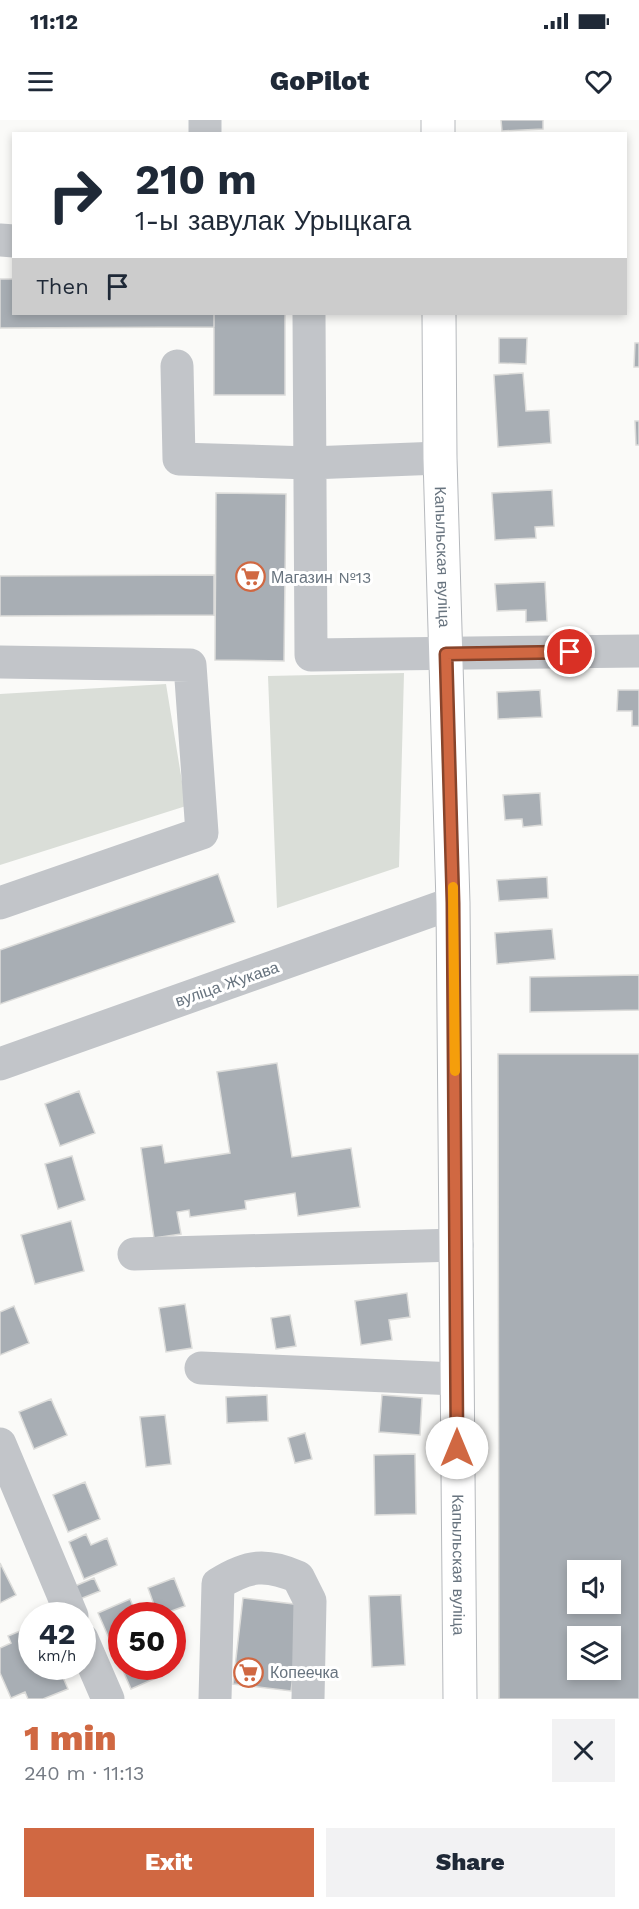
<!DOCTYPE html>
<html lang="en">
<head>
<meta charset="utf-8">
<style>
	:root { --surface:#fff; --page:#f2f2f3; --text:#1f2937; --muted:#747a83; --accent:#d06842 }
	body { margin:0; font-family:"Work Sans",sans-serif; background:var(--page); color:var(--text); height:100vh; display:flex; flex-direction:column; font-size:22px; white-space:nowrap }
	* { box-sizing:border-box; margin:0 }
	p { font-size:20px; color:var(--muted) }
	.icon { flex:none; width:33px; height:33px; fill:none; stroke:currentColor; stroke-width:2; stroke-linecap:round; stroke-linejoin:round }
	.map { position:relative; height:1579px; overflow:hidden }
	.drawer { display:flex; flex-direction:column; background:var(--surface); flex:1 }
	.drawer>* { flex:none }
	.banner { position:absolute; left:12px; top:12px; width:615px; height:183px; border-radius:0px; box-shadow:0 3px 9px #0003; background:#fff; color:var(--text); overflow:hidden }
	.controls { position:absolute; left:567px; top:1440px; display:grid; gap:12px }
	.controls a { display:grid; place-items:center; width:54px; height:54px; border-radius:0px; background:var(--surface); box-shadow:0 3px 9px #0003; font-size:30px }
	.speed { position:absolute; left:18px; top:1482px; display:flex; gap:12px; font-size:30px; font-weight:700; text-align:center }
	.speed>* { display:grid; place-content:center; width:78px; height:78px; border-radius:50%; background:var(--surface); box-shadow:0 3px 9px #0003; line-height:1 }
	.speed small { font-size:15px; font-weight:400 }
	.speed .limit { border:9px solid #d22; background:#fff; color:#111 }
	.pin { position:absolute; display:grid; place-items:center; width:51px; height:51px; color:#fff; margin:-26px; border:3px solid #fff; border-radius:50%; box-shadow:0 2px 6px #0007 }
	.me { position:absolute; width:66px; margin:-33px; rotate:0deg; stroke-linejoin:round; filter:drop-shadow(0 0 4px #0008) }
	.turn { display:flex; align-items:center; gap:21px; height:126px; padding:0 24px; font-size:27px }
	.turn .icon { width:78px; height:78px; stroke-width:2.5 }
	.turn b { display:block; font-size:42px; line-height:51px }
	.then { display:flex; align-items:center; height:57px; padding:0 24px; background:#0003; gap:12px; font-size:22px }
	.round { display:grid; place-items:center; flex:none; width:63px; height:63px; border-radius:0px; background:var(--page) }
	.overview { display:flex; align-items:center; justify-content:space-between; height:102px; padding:0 24px }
	h1 { font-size:36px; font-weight:800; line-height:45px; color:var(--accent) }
	.button { display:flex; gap:12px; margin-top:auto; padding:12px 24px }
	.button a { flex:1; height:69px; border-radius:0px; background:var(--accent); color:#fff; font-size:24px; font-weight:800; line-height:69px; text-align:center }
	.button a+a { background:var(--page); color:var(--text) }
	.status { display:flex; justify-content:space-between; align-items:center; height:42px; padding:0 30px; background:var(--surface); direction:ltr }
	.status svg { height:16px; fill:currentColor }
	header { display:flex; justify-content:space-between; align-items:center; height:78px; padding:0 24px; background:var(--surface); font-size:27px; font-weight:800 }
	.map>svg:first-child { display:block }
	.green { fill:#daded8 }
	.building { fill:#a8aeb4; stroke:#dcdcda; stroke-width:1.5; fill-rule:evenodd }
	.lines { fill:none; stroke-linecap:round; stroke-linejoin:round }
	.major-casing { stroke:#b6b9bd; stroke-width:35 }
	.minor { stroke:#c2c5c9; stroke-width:33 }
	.major { stroke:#fff; stroke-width:33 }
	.route-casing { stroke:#87442b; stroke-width:15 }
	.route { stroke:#d06842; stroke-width:10 }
	.slow { stroke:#f59e0b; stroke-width:10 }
	.labels { text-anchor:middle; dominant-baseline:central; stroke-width:6; stroke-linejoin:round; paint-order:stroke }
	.street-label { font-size:16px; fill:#68747f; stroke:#fff }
	.poi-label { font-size:16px; fill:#68747f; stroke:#fff; text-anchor:start }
</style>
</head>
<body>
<div class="status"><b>11:12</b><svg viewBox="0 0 49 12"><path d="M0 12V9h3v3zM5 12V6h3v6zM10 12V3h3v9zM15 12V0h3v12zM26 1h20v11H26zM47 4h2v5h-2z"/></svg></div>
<header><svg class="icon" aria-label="menu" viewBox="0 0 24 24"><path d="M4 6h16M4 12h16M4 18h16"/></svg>GoPilot<svg class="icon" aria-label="heart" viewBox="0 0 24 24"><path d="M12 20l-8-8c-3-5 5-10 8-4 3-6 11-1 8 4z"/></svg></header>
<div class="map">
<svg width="639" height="1579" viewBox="0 0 639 1579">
	<rect width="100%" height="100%" fill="#fafaf8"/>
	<path class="green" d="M404 553 399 747 277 788 268 556Z
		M166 564 186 686 0 745V574Z"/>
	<path class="building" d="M501 0H543V9L502 11Z
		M0 159H14V194H214V207L0 208Z
		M214 194H285V275H214Z
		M499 218H527L526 244 499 243Z
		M635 223H639V247H634Z
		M523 253 526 291 549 290 551 323 498 327 494 255Z
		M635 301H639V325H636Z
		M552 370 554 406 535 407 536 418 495 420 492 373Z
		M216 373 286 374 284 541 215 540Z
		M214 455V495L0 496V456Z
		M545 462 547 501 526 502V490L497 491 495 464Z
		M540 570 542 597 498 599 497 572Z
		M618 570H639V606H632V591H617Z
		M540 673 542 705 523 707 522 699 505 700 503 675Z
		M218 754 235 802 0 884V830Z
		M547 757 548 778 499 781 497 760Z
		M552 809 555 839 497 844 495 813Z
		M639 855V890L530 892V857Z
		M498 934H639V1579H499ZM578 1450H610V1484H578ZM578 1516H610V1550H578Z
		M277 943 292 1037 351 1028 360 1087 298 1096 295 1073 245 1081 246 1089 190 1097 189 1090 177 1092 181 1114 154 1118 141 1028 162 1025 165 1043 230 1033 217 952Z
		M79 971 95 1013 60 1026 45 984Z
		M72 1036 85 1080 58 1089 45 1044Z
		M71 1101 84 1151 35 1164 21 1115Z
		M407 1173 410 1197 389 1200 392 1220 361 1225 355 1181Z
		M185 1184 192 1228 166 1232 159 1188Z
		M14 1186 29 1223 0 1235V1192Z
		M290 1195 296 1226 276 1229 271 1198Z
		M267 1275 268 1301 227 1303 226 1277Z
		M382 1275 422 1278 420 1315 379 1312Z
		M51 1279 67 1315 34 1329 19 1292Z
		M165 1295 171 1344 146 1347 140 1297Z
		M305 1313 312 1339 295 1343 288 1318Z
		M415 1334 416 1394 375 1395 374 1335Z
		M85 1362 100 1399 68 1412 53 1375Z
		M86 1414 91 1425 107 1418 117 1445 84 1459 69 1422Z
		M0 1443 16 1475 0 1483Z
		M94 1458 100 1471 80 1479 75 1466Z
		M174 1458 185 1486 158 1496 148 1468Z
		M401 1475 405 1545 372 1547 369 1476Z
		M243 1478 302 1485 291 1571 233 1564Z
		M130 1479 137 1496H122V1546H159L163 1555 131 1569 98 1493Z
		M32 1506V1546H58L68 1569 43 1579H28L25 1572 11 1578 0 1553V1528L11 1523 8 1516Z"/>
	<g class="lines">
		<defs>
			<g id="major">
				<path d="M438 0V14"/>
				<path id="s1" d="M439 194 440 338 453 783 460 1579"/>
			</g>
		</defs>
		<use href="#major" class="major-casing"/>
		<path class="minor" d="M205 0V14
			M0 120 14 121
			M309 194 311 535 639 531
			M177 246 179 339 310 343 440 338
			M0 542 190 545 202 713 0 783
			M0 944 453 783
			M134 1134 457 1125
			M201 1248 456 1259
			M0 1324 72 1496
			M82 1519 108 1579
			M215 1579 218 1464C248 1445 266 1443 298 1457L310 1481 308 1579"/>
		<use href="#major" class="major"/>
	</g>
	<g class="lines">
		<defs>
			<path id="route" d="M457 1328 453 783 446 534 570 532"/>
		</defs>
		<use href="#route" class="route-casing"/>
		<use href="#route" class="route"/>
		<path class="slow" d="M453 767 455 951"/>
	</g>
	<defs>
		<symbol id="supermarket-ring" viewBox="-11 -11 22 22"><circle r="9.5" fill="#fff" stroke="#d06842" stroke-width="1.5"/><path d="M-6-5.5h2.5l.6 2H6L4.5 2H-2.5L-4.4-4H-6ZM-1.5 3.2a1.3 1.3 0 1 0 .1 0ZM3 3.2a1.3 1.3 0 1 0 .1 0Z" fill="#d06842"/></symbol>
	</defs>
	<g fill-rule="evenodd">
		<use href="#supermarket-ring" x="234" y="440" width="33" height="33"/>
		<use href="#supermarket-ring" x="232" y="1536" width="33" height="33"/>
	</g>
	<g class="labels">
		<g class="street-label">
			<text stroke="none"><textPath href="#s1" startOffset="243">Капыльская вуліца</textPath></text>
			<text transform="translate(227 864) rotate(-19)">вуліца Жукава</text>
			<text stroke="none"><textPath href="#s1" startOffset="1251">Капыльская вуліца</textPath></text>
		</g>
		<g class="poi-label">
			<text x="271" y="457">Магазин №13</text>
			<text x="270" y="1552">Копеечка</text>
		</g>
	</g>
</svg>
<div class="controls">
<a><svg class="icon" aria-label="sound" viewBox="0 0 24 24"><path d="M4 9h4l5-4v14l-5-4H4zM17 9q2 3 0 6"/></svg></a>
<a><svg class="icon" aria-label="layers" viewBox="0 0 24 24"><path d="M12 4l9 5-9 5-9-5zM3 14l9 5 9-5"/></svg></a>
</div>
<div class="speed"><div>42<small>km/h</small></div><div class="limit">50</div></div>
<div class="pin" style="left:570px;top:532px;background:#d93025"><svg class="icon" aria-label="arrive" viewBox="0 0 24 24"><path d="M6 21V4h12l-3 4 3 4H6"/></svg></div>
<svg class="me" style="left:457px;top:1328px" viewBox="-20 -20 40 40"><circle r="19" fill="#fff"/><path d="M0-13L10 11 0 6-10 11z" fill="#d06842"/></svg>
<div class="banner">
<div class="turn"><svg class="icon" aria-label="right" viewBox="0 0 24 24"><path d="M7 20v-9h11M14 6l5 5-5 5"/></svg><div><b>210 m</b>1-ы завулак Урыцкага</div></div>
<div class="then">Then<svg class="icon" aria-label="arrive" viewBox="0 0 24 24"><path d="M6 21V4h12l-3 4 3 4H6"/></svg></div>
</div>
</div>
<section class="drawer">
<div class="overview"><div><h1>1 min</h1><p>240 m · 11:13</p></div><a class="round"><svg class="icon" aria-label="close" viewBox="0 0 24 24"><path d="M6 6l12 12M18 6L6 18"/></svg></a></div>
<div class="button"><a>Exit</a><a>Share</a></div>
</section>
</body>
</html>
